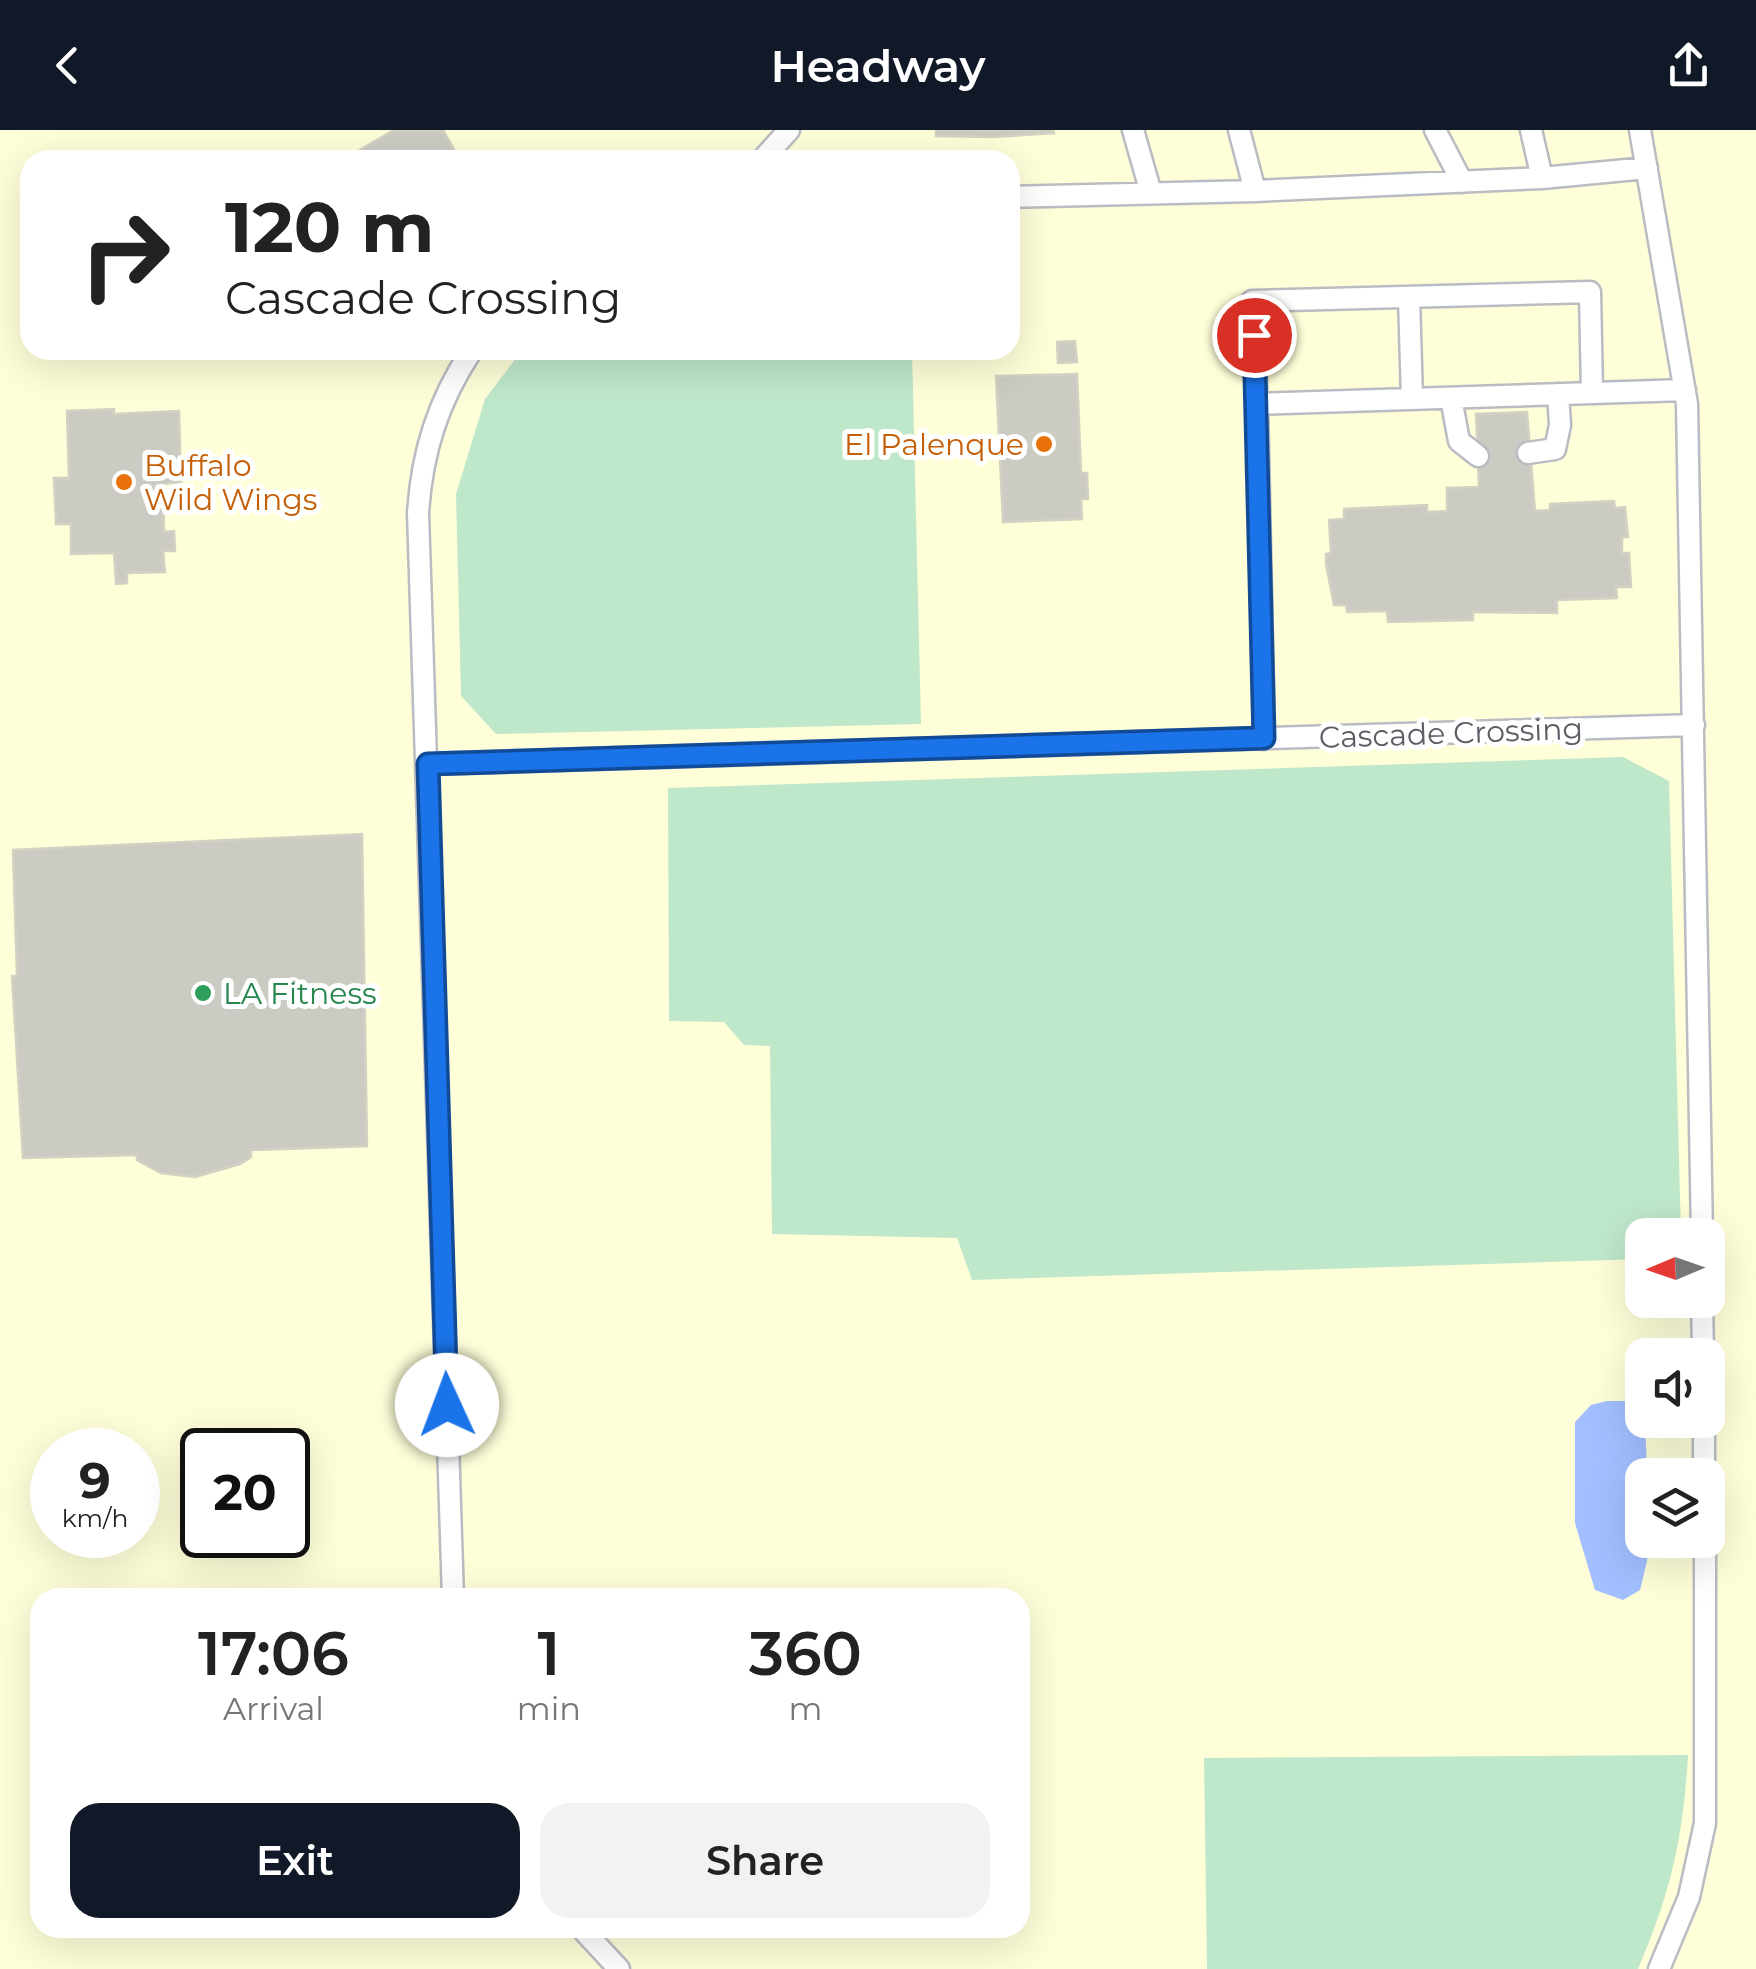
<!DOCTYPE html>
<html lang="en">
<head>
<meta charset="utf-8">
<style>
	:root { --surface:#fff; --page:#f2f2f2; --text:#222; --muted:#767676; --accent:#111827 }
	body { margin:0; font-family:Montserrat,sans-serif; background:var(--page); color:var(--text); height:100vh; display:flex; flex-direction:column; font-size:38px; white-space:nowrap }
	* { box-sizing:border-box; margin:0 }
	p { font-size:32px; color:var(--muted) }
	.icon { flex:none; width:55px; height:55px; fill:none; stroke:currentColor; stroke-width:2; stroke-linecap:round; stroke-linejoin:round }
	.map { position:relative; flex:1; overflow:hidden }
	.side { position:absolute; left:30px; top:1458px; width:1000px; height:350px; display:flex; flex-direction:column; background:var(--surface); border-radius:30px; box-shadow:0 10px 40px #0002 }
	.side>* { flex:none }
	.banner { position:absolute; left:20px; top:20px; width:1000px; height:210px; border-radius:30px; box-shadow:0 10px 40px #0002; background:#fff; color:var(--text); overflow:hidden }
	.needle { width:65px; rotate:268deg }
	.buttons { position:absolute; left:1625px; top:1088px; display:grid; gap:20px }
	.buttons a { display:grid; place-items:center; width:100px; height:100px; border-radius:20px; background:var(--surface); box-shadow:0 10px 40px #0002; font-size:50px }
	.speed { position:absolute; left:30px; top:1298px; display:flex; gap:20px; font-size:50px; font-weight:700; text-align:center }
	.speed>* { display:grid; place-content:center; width:130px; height:130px; border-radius:50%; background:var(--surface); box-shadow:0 10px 40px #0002; line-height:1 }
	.speed small { font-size:25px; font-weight:400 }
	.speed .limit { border:5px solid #111; border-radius:15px; background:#fff; color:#111 }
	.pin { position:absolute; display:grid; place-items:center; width:85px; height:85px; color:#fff; margin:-42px; border:5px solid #fff; border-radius:50%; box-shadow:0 2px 10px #0007 }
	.me { position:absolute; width:110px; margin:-55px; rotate:358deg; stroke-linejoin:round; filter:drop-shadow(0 0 8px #0008) }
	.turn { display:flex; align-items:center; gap:35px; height:210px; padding:0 40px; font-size:45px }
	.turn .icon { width:130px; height:130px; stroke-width:2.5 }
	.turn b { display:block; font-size:70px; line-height:85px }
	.eta { display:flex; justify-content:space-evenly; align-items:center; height:170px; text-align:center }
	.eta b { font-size:60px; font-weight:600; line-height:70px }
	.primary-button { display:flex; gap:20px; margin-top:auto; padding:20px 40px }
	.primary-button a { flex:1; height:115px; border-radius:30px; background:var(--accent); color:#fff; font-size:40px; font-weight:600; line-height:115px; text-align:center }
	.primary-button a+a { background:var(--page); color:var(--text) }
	header { display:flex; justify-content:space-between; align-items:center; height:130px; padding:0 40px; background:var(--accent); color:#fff; font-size:45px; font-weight:600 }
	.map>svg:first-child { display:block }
	.commercial { fill:#fefed9; fill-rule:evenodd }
	.green { fill:#bfe7ca }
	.water { fill:#a3bfff }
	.building { fill:#cccbc3; stroke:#d3d2c2; stroke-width:2.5 }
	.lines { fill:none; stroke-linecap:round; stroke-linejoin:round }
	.service-casing { stroke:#bbbcc3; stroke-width:25 }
	.service { stroke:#fff; stroke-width:20 }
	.route-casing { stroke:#114b97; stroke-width:25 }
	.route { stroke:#1a73e8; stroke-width:18 }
	.food-dot { fill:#e8710a; stroke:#fff; stroke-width:4 }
	.leisure-dot { fill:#2e9e5b; stroke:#fff; stroke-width:4 }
	.labels { text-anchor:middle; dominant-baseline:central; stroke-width:10; stroke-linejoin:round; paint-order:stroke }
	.food-label { font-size:30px; fill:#c56008; stroke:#fff; text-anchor:end }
	.street-label { font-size:30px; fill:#5c5d65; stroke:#fff }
	.leisure-label { font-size:30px; fill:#27864d; stroke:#fff; text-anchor:start }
</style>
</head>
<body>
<header><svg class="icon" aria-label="back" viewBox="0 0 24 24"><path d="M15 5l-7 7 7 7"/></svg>Headway<svg class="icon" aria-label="share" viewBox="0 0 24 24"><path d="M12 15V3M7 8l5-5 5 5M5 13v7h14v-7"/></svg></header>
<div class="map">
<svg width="1756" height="1839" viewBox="0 0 1756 1839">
	<rect width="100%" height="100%" fill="#eeefe4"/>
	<path class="commercial" d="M0 0H1756V1839H0ZM30 30H1010V220H30ZM1642 1105H1708V1170H1642ZM1642 1225H1708V1290H1642ZM52 1320H138V1405H52ZM202 1320H288V1405H202ZM1642 1345H1708V1410H1642ZM40 1468H1020V1798H40Z"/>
	<path class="green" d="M522 220H912L921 594 496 604 461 566 456 364 485 269Z
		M1623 627 1669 651 1681 1105H1642V1129L972 1150 957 1108 772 1104 770 916 744 915 724 892 669 891 668 658Z
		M1688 1625C1683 1709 1671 1762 1638 1839H1207L1204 1628Z"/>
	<path class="water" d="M1607 1271H1634C1656 1301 1642 1369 1642 1410H1652L1640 1460 1623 1470 1595 1460 1575 1393V1292L1591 1275Z"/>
	<path class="building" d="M394 0H443L460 30H343Z
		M936 0H1053L1054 3 994 7 936 6Z
		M1075 211 1077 232 1058 233 1057 212Z
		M1077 244 1081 343H1087L1088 369H1081L1082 389 1003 392 996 246Z
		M114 279V284L179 281 181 352 163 354 164 402 174 401 175 421H163L165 442 127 443V453L116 454 114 423 71 424V394H56L54 348H69L67 281Z
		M1527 282 1535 381 1550 380V374L1614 371 1615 378 1625 377 1628 407H1622V423H1629L1631 457H1616L1617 468 1557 470V483L1473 482V490L1388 492 1387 481 1347 482 1346 475H1334L1326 434V424L1331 423 1329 390 1344 389V379L1427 375V382L1447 381V358L1479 357 1476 284Z
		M362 704 367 1016 251 1020V1027L240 1034 195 1047 161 1043 137 1030V1025L23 1028 12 846H17L13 720Z"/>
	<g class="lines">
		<defs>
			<path id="service" d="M1133 0 1151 63
				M1435 0 1462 52
				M1531 0 1542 48 1647 38
				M1640 0 1687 274 1702 1105
				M762 30 789 0
				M1255 61 1542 48
				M1010 67 1255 61 1239 0
				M1409 167 1412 269
				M1451 268 1459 311 1478 326
				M1257 274 1252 171 1590 162 1592 263
				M1528 323 1555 319 1560 295 1558 264
				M1264 609 1257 274 1685 260
				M427 634 1694 595
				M1702 1170 1703 1225
				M1704 1290V1345
				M453 1468 418 383C422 322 438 271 472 220
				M581 1798 619 1839
				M1659 1839 1689 1767 1705 1693V1410"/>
		</defs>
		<use href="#service" class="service-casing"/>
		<use href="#service" class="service"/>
	</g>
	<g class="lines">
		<defs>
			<path id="route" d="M447 1275 428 634 1264 608 1254 205"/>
		</defs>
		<use href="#route" class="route-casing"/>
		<use href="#route" class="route"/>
	</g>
	<g class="food-dot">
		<circle cx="1044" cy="314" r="10"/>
		<circle cx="124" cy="352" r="10"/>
	</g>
	<circle class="leisure-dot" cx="203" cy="863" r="10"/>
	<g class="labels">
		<g class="food-label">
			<text x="1024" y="314">El Palenque</text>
			<text x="144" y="335" text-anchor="start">Buffalo<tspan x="144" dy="34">Wild Wings</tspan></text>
		</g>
		<g class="street-label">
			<text transform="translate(1451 603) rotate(-2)">Cascade Crossing</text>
		</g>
		<g class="leisure-label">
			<text x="223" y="863">LA Fitness</text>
		</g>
	</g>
</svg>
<div class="buttons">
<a><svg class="needle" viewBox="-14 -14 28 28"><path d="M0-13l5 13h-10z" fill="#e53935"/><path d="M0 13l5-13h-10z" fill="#767676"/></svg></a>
<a><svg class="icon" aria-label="sound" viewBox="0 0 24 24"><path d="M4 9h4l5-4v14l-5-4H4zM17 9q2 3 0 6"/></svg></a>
<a><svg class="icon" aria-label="layers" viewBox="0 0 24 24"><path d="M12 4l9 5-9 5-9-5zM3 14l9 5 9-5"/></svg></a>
</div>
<div class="speed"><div>9<small>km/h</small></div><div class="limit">20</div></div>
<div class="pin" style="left:1254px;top:205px;background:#d93025"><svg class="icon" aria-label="arrive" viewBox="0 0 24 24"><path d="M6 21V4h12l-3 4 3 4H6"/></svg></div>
<svg class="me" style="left:447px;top:1275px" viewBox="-20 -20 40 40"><circle r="19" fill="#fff"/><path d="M0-13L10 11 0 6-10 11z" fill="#1a73e8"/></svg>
<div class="banner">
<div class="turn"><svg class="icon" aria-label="right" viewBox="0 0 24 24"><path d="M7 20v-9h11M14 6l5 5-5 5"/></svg><div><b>120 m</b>Cascade Crossing</div></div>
</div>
<section class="side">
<div class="eta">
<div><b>17:06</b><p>Arrival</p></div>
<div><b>1</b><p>min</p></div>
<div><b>360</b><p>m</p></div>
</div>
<div class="primary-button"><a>Exit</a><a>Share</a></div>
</section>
</div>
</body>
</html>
